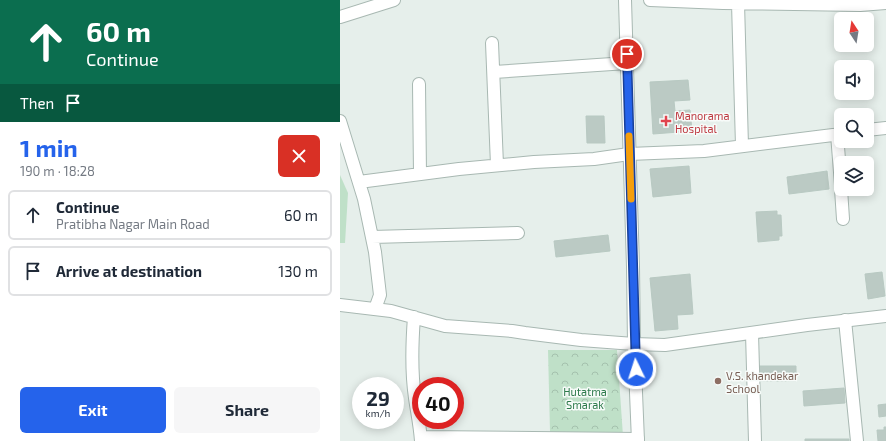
<!DOCTYPE html>
<html lang="en">
<head>
<meta charset="utf-8">
<style>
	:root { --surface:#fff; --page:#f6f6f7; --text:#1f2937; --muted:#747a83; --line:#e0e1e3; --accent:#2563eb }
	body { margin:0; font-family:"Exo 2",sans-serif; background:var(--page); color:var(--text); height:100vh; display:flex; flex-direction:column; font-size:15px; white-space:nowrap }
	* { box-sizing:border-box; margin:0 }
	p { font-size:13px; color:var(--muted) }
	.icon { flex:none; width:22px; height:22px; fill:none; stroke:currentColor; stroke-width:2; stroke-linecap:round; stroke-linejoin:round }
	.map { position:relative; flex:1; overflow:hidden }
	.drawer { display:flex; flex-direction:column; background:var(--surface); width:340px }
	.drawer>* { flex:none }
	.top-card { background:#0b6e4f; color:#fff; overflow:hidden }
	.needle { width:26px; rotate:348deg }
	.buttons { position:absolute; left:494px; top:12px; display:grid; gap:8px }
	.buttons a { display:grid; place-items:center; width:40px; height:40px; border-radius:6px; background:var(--surface); box-shadow:0 2px 10px #0003; font-size:20px }
	.speed { position:absolute; left:12px; top:377px; display:flex; gap:8px; font-size:20px; font-weight:700; text-align:center }
	.speed>* { display:grid; place-content:center; width:52px; height:52px; border-radius:50%; background:var(--surface); box-shadow:0 2px 10px #0003; line-height:1 }
	.speed small { font-size:10px; font-weight:400 }
	.speed .limit { border:6px solid #d22; background:#fff; color:#111 }
	.pin { position:absolute; display:grid; place-items:center; width:34px; height:34px; color:#fff; margin:-17px; border:2px solid #fff; border-radius:50%; box-shadow:0 1px 4px #0007 }
	.me { position:absolute; width:44px; margin:-22px; rotate:356deg; stroke-linejoin:round; filter:drop-shadow(0 0 3px #0008) }
	.turn { display:flex; align-items:center; gap:14px; height:84px; padding:0 20px; font-size:18px }
	.turn .icon { width:52px; height:52px; stroke-width:2.5 }
	.turn b { display:block; font-size:28px; line-height:34px }
	.then { display:flex; align-items:center; height:38px; padding:0 20px; background:#0003; gap:8px; font-size:15px }
	.round { display:grid; place-items:center; flex:none; width:42px; height:42px; border-radius:6px; background:var(--page) }
	.head { display:flex; align-items:center; justify-content:space-between; height:68px; padding:0 20px }
	h1 { font-size:24px; font-weight:700; line-height:30px; color:var(--accent) }
	.button { display:flex; gap:8px; margin-top:auto; padding:8px 20px }
	.button a { flex:1; height:46px; border-radius:6px; background:var(--accent); color:#fff; font-size:16px; font-weight:700; line-height:46px; text-align:center }
	.button a+a { background:var(--page); color:var(--text) }
	ul { padding:0; list-style:none }
	li { display:flex; align-items:center; gap:12px; height:50px; margin:0 8px 6px; padding:0 12px; border:2px solid var(--line); border-radius:6px }
	li div { flex:1 }
	li b { display:block; font-size:15px }
	li em { font-style:normal }
	main { display:flex; flex:1; min-height:0 }
	.map>svg:first-child { display:block }
	.forest { fill:url(#forest-crowns) }
	.pitch { fill:#bfe0c8 }
	.building { fill:#bbcac4; stroke:#b8c9c2 }
	.lines { fill:none; stroke-linecap:round; stroke-linejoin:round }
	.minor-casing { stroke:#a8b8b2; stroke-width:14 }
	.tertiary-casing { stroke:#a8b8b2; stroke-width:14 }
	.minor { stroke:#fff; stroke-width:12 }
	.tertiary { stroke:#fff; stroke-width:12 }
	.route-casing { stroke:#184099; stroke-width:10 }
	.route { stroke:#2563eb; stroke-width:7 }
	.slow { stroke:#f59e0b; stroke-width:7 }
	.health-dot { fill:#e0444e; stroke:#f7fbf9; stroke-width:1.5 }
	.education-dot { fill:#8d6e63; stroke:#f7fbf9; stroke-width:1.5 }
	.labels { text-anchor:middle; dominant-baseline:central; stroke-width:3; stroke-linejoin:round; paint-order:stroke }
	.health-label { font-size:11px; fill:#be3a42; stroke:#f7fbf9; text-anchor:start }
	.education-label { font-size:11px; fill:#785e54; stroke:#f7fbf9; text-anchor:start }
	.park-label { font-size:11px; fill:#2d7a4b; stroke:#f7fbf9 }
</style>
</head>
<body>
<main>
<section class="drawer">
<div class="top-card">
<div class="turn"><svg class="icon" aria-label="ahead" viewBox="0 0 24 24"><path d="M12 20V5M6 11l6-6 6 6"/></svg><div><b>60 m</b>Continue</div></div>
<div class="then">Then<svg class="icon" aria-label="arrive" viewBox="0 0 24 24"><path d="M6 21V4h12l-3 4 3 4H6"/></svg></div>
</div>
<div class="head"><div><h1>1 min</h1><p>190 m · 18:28</p></div><a class="round" style="background:#d93025;color:#fff"><svg class="icon" aria-label="close" viewBox="0 0 24 24"><path d="M6 6l12 12M18 6L6 18"/></svg></a></div>
<ul>
<li><svg class="icon" aria-label="ahead" viewBox="0 0 24 24"><path d="M12 20V5M6 11l6-6 6 6"/></svg><div><b>Continue</b><p>Pratibha Nagar Main Road</p></div><em>60 m</em></li>
<li><svg class="icon" aria-label="arrive" viewBox="0 0 24 24"><path d="M6 21V4h12l-3 4 3 4H6"/></svg><div><b>Arrive at destination</b></div><em>130 m</em></li>
</ul>
<div class="button"><a>Exit</a><a>Share</a></div>
</section>
<div class="map">
<svg width="546" height="441" viewBox="0 0 546 441">
	<defs>
		<pattern id="forest-crowns" width="20" height="18" patternUnits="userSpaceOnUse"><rect width="20" height="18" fill="#bfe0c8"/><path d="M2 6a3 3 0 1 1 6 0M12 15a3 3 0 1 1 6 0" fill="none" stroke="#a4c1ad"/></pattern>
	</defs>
	<rect width="100%" height="100%" fill="#e6efeb"/>
	<path class="forest" d="M208 350H277L283 436 210 432Z"/>
	<path class="pitch" d="M0 175 8 193 5 243H0Z"/>
	<path class="building" d="M348 80 350 100 334 101 335 111 350 110 352 131 313 134 310 82Z
		M246 116H264L265 143H247Z
		M349 166 351 193 313 197 310 169Z
		M487 171 489 189 449 194 447 177Z
		M437 211V215H441L442 236H439V240L418 242 416 212Z
		M268 235 270 251 216 257 214 241Z
		M542 272 545 296 528 299 525 274Z
		M350 274 353 314 337 315 338 329 315 331 310 278Z
		M417 366H456V381H420V375H417Z
		M504 388 505 403 464 406 463 391Z
		M546 404V416L539 417 538 405Z
		M544 427H546V441H538L537 430H544Z
		M465 439H509V441H465Z"/>
	<g class="lines">
		<defs>
			<path id="minor" d="M310 0 383 3 520 5 546 3
				M398 3 402 146
				M0 17 54 0
				M152 43 157 165
				M154 72 287 63
				M79 84 80 174
				M0 121 24 199 35 252 40 295 35 309
				M527 130 546 128
				M497 134 501 185
				M19 182 119 169 194 162 254 159 289 154 364 151 501 134
				M501 189 503 219
				M32 237 178 233
				M0 305 51 311 105 326 172 331 185 333 241 340 294 344
				M74 317C72 343 71 371 75 398 77 412 80 426 81 441
				M505 320 517 441
				M412 333 415 441
				M81 437 298 439"/>
			<path id="tertiary" d="M285 0 293 267 294 344
				M298 441 294 344 325 345 467 325 546 316"/>
		</defs>
		<use href="#minor" class="minor-casing"/>
		<use href="#tertiary" class="tertiary-casing"/>
		<use href="#minor" class="minor"/>
		<use href="#tertiary" class="tertiary"/>
	</g>
	<g class="lines">
		<defs>
			<path id="route" d="M287 54 296 369"/>
		</defs>
		<use href="#route" class="route-casing"/>
		<use href="#route" class="route"/>
		<path class="slow" d="M289 136 291 199"/>
	</g>
	<path class="health-dot" d="M324 115h4v4h4v4h-4v4h-4v-4h-4v-4h4z"/>
	<circle class="education-dot" cx="378" cy="381" r="4"/>
	<g class="labels">
		<g class="health-label">
			<text x="335" y="115">Manorama<tspan x="335" dy="13">Hospital</tspan></text>
		</g>
		<g class="education-label">
			<text x="386" y="375">V.S. khandekar<tspan x="386" dy="13">School</tspan></text>
		</g>
		<g class="park-label">
			<text x="245" y="391">Hutatma<tspan x="245" dy="13">Smarak</tspan></text>
		</g>
	</g>
</svg>
<div class="buttons">
<a><svg class="needle" viewBox="-14 -14 28 28"><path d="M0-13l5 13h-10z" fill="#e53935"/><path d="M0 13l5-13h-10z" fill="#747a83"/></svg></a>
<a><svg class="icon" aria-label="sound" viewBox="0 0 24 24"><path d="M4 9h4l5-4v14l-5-4H4zM17 9q2 3 0 6"/></svg></a>
<a><svg class="icon" aria-label="search" viewBox="0 0 24 24"><circle cx="10" cy="10" r="6"/><path d="M15 15l6 6"/></svg></a>
<a><svg class="icon" aria-label="layers" viewBox="0 0 24 24"><path d="M12 4l9 5-9 5-9-5zM3 14l9 5 9-5"/></svg></a>
</div>
<div class="speed"><div>29<small>km/h</small></div><div class="limit">40</div></div>
<div class="pin" style="left:287px;top:54px;background:#d93025"><svg class="icon" aria-label="arrive" viewBox="0 0 24 24"><path d="M6 21V4h12l-3 4 3 4H6"/></svg></div>
<svg class="me" style="left:296px;top:369px" viewBox="-20 -20 40 40"><circle r="17" fill="#2563eb" stroke="#fff" stroke-width="3"/><path d="M0-11L8 9 0 5-8 9z" fill="#fff"/></svg>
</div>
</main>
</body>
</html>
